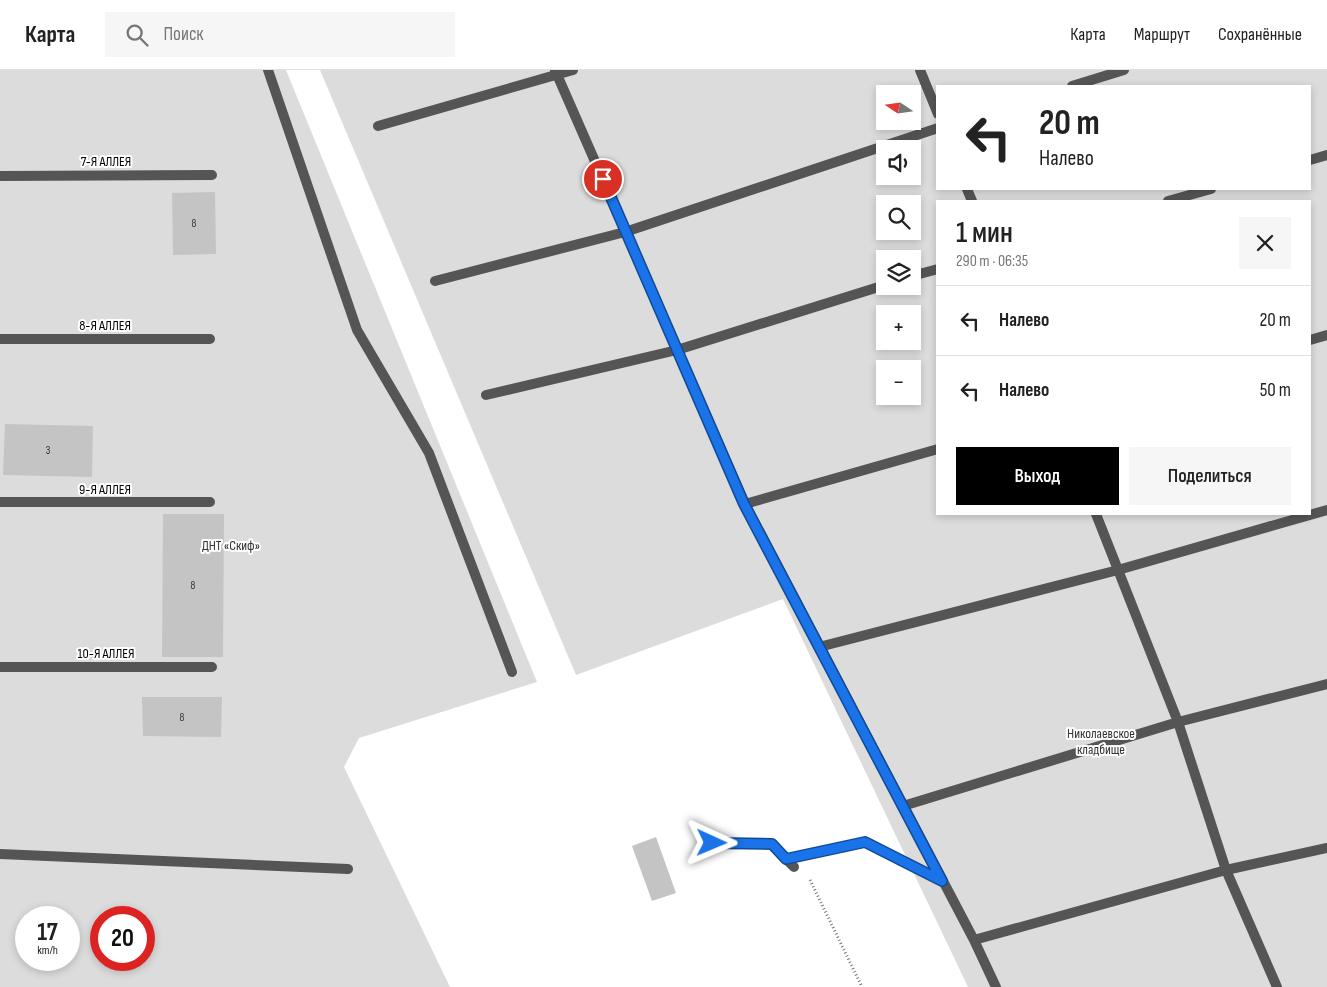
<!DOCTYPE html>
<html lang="ru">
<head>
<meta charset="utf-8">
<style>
	:root { --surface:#fff; --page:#f6f6f6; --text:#222; --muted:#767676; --line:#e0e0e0; --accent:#000 }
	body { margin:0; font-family:"Sofia Sans Condensed",sans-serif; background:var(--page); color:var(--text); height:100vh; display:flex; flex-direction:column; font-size:19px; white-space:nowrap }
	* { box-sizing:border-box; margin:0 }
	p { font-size:16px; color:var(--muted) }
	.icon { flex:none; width:28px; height:28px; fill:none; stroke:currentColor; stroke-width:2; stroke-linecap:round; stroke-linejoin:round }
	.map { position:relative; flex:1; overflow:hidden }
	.details { position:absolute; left:936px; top:130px; width:375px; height:315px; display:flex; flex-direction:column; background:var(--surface); border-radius:0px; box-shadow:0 2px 8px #0003 }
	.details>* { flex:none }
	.banner { position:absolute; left:936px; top:15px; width:375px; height:105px; border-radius:0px; box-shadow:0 2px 8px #0003; background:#fff; color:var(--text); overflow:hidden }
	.needle { width:32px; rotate:283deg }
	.fabs { position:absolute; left:876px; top:15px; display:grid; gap:10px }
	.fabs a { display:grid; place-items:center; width:45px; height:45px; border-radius:0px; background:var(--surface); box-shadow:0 2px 8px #0003; font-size:25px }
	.speed { position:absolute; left:15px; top:836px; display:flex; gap:10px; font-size:25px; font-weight:700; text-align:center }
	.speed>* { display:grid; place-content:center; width:65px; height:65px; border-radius:50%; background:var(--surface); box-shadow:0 2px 8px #0003; line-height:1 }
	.speed small { font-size:12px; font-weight:400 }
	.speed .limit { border:8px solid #d22; background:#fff; color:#111 }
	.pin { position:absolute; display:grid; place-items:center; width:42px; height:42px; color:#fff; margin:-21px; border:2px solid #fff; border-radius:50%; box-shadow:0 1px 5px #0007 }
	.me { position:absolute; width:55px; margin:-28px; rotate:91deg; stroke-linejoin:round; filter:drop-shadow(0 0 4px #0008) }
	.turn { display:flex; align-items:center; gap:18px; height:105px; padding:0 20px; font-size:22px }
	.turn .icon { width:65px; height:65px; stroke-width:2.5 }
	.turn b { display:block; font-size:35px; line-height:42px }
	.round { display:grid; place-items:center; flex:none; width:52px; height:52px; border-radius:0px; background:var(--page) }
	.summary { display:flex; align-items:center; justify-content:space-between; height:85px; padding:0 20px }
	h1 { font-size:30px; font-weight:600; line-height:38px }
	.button { display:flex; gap:10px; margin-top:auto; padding:10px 20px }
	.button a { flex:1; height:58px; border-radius:0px; background:var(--accent); color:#fff; font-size:20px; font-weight:600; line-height:58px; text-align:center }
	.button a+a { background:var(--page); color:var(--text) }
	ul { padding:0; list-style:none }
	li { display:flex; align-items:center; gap:15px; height:70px; padding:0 20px; border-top:1px solid var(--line) }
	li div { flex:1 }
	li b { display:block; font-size:19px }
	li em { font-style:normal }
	header { display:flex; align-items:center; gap:30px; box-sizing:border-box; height:70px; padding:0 25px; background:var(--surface); border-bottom:1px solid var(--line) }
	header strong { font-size:24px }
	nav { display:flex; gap:28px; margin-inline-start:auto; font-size:18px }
	.search { width:350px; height:45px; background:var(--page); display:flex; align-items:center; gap:12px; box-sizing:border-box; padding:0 18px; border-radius:0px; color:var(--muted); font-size:19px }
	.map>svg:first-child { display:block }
	.green { fill:#dcdcdc; fill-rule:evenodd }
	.building { fill:#c4c4c4 }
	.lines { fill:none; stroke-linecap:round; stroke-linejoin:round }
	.path { stroke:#777; stroke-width:3; stroke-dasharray:1 2.5; stroke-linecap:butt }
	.lane { stroke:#555; stroke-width:10 }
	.route-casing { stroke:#114b97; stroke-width:12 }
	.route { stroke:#1a73e8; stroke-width:9 }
	.labels { text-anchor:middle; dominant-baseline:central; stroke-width:4; stroke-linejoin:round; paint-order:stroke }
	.number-label { font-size:11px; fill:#313131 }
	.street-label { font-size:14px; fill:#000; stroke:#fff }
	.park-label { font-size:14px; fill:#333; stroke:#fff }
</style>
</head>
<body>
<header>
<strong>Карта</strong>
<div class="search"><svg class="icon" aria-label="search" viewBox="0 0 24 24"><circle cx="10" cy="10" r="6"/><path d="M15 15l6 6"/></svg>Поиск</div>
<nav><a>Карта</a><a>Маршрут</a><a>Сохранённые</a></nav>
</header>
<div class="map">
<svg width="1327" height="917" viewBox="0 0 1327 917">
	<rect width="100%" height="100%" fill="#fff"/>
	<path class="green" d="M0 0H286L537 612 359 668 344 697 450 917H0ZM26 848H69V890H26ZM101 848H144V890H101Z
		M320 0H1327V917H968L783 529 576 605ZM938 16H1310V119H938ZM885 24H912V51H885ZM885 79H912V106H885ZM938 131H1310V444H938ZM885 134H912V161H885ZM885 189H912V216H885ZM885 244H912V271H885ZM885 299H912V326H885Z"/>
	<path class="building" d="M215 122 216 184 173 185 172 123Z
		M5 354 93 356 92 407 3 405Z
		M163 444H224L223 587H162Z
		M142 627H222L221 667 143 666Z
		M656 767 676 823 652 831 632 776Z"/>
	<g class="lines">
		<path class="path" d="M810 810 862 917"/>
		<path class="lane" d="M268 0 357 260 429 383 512 602
			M555 0 745 434 974 870 996 917
			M920 0 938 44
			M1072 16 1124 0
			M378 56 573 0
			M1310 90 1327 85
			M0 106 212 105
			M967 119 972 131
			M1168 131 1211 119
			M912 206 938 199
			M435 211 625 162 938 58
			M0 269H210
			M1310 270 1327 265
			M486 325 677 280 885 215
			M0 432H210
			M745 434 938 379
			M1096 444 1178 652 1226 800 1277 917
			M819 577 1118 500 1327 440
			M0 597H212
			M903 736 1178 652 1327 614
			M712 773 771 774 794 797
			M0 784 348 799
			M786 789 865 772 943 811
			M974 870 1226 800 1327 778"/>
	</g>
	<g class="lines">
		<defs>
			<path id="route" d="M603 109 744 434 942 811 865 772 786 789 772 774 712 773"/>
		</defs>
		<use href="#route" class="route-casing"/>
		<use href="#route" class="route"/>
	</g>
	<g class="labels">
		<g class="number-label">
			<text x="194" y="153">8</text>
			<text x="48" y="380">3</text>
			<text x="193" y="515">8</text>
			<text x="182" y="647">8</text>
		</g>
		<g class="street-label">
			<text x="106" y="91">7-Я АЛЛЕЯ</text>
			<text x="105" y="255">8-Я АЛЛЕЯ</text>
			<text x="105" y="419">9-Я АЛЛЕЯ</text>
			<text x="106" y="583">10-Я АЛЛЕЯ</text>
		</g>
		<g class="park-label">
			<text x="231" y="475">ДНТ «Скиф»</text>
			<text x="1101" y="663">Николаевское<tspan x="1101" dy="16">кладбище</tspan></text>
		</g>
	</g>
</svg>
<div class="fabs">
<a><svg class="needle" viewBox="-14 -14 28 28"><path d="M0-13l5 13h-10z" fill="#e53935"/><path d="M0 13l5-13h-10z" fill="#767676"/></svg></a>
<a><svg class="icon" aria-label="sound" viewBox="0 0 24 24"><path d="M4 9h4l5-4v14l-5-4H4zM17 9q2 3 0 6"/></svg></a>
<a><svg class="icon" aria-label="search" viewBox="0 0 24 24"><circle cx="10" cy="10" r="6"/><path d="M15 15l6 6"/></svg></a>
<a><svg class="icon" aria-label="layers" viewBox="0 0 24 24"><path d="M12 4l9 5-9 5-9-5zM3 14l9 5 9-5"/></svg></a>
<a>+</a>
<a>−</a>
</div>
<div class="speed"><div>17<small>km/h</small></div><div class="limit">20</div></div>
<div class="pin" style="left:603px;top:109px;background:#d93025"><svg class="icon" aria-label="arrive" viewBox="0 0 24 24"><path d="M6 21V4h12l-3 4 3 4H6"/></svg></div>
<svg class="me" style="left:712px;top:773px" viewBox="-20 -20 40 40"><path d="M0-17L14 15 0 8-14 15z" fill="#1a73e8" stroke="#fff" stroke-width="4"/></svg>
<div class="banner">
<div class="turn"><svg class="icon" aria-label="left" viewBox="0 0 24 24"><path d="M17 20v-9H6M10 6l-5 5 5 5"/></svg><div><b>20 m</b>Налево</div></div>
</div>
<section class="details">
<div class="summary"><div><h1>1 мин</h1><p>290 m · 06:35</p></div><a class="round"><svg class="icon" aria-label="close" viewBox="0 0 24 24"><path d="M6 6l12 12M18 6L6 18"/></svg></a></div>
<ul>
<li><svg class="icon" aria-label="left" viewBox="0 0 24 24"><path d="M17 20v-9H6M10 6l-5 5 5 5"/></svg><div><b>Налево</b></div><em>20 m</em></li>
<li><svg class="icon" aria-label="left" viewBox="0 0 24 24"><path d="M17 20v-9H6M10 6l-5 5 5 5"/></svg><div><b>Налево</b></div><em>50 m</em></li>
</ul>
<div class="button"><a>Выход</a><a>Поделиться</a></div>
</section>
</div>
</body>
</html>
